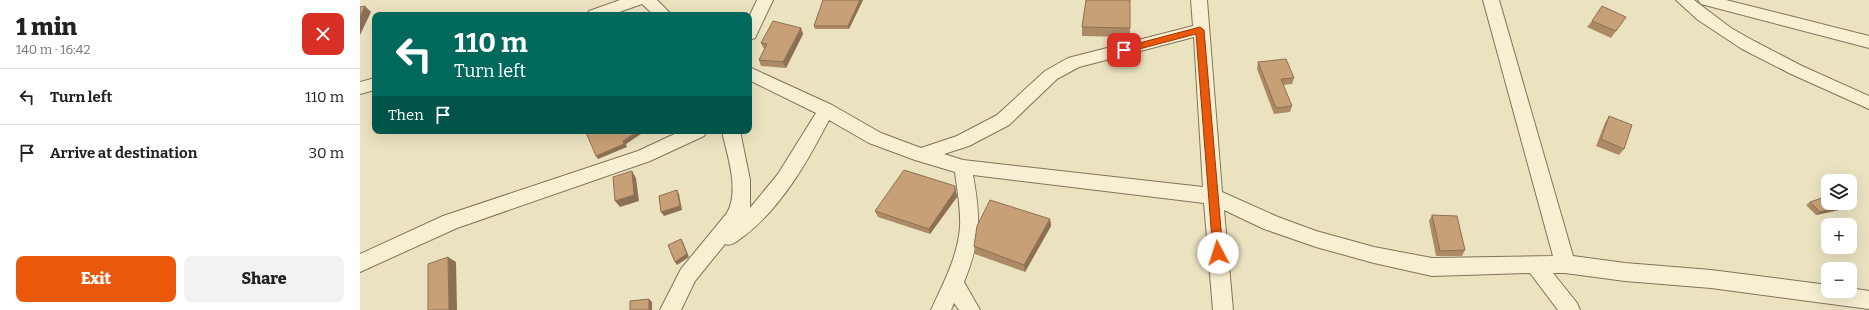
<!DOCTYPE html>
<html lang="en">
<head>
<meta charset="utf-8">
<style>
	:root { --surface:#fff; --page:#f2f2f2; --text:#222; --muted:#767676; --line:#e0e0e0; --accent:#ea580c }
	body { margin:0; font-family:Bitter,serif; background:var(--page); color:var(--text); height:100vh; display:flex; flex-direction:column; font-size:15px; white-space:nowrap }
	* { box-sizing:border-box; margin:0 }
	p { font-size:13px; color:var(--muted) }
	.icon { flex:none; width:22px; height:22px; fill:none; stroke:currentColor; stroke-width:2; stroke-linecap:round; stroke-linejoin:round }
	.map { position:relative; flex:1; overflow:hidden }
	.drawer { display:flex; flex-direction:column; background:var(--surface); width:360px }
	.drawer>* { flex:none }
	.banner { position:absolute; left:12px; top:12px; width:380px; height:122px; border-radius:8px; box-shadow:0 4px 16px #0002; background:#00695c; color:#fff; overflow:hidden }
	.buttons { position:absolute; left:1461px; top:174px; display:grid; gap:8px }
	.buttons a { display:grid; place-items:center; width:36px; height:36px; border-radius:8px; background:var(--surface); box-shadow:0 4px 16px #0002; font-size:20px }
	.pin { position:absolute; display:grid; place-items:center; width:34px; height:34px; color:#fff; margin:-17px; border-radius:8px; box-shadow:0 2px 6px #0006 }
	.me { position:absolute; width:44px; margin:-22px; rotate:355deg; stroke-linejoin:round; filter:drop-shadow(0 0 3px #0008) }
	.turn { display:flex; align-items:center; gap:14px; height:84px; padding:0 16px; font-size:18px }
	.turn .icon { width:52px; height:52px; stroke-width:2.5 }
	.turn b { display:block; font-size:28px; line-height:34px }
	.then { display:flex; align-items:center; height:38px; padding:0 16px; background:#0003; gap:8px; font-size:15px }
	.round { display:grid; place-items:center; flex:none; width:42px; height:42px; border-radius:8px; background:var(--page) }
	.summary { display:flex; align-items:center; justify-content:space-between; height:68px; padding:0 16px }
	h1 { font-size:24px; font-weight:800; line-height:30px }
	.action { display:flex; gap:8px; margin-top:auto; padding:8px 16px }
	.action a { flex:1; height:46px; border-radius:8px; background:var(--accent); color:#fff; font-size:16px; font-weight:800; line-height:46px; text-align:center }
	.action a+a { background:var(--page); color:var(--text) }
	ul { padding:0; list-style:none }
	li { display:flex; align-items:center; gap:12px; height:56px; padding:0 16px; border-top:1px solid var(--line) }
	li div { flex:1 }
	li b { display:block; font-size:15px }
	li em { font-style:normal }
	main { display:flex; flex:1; min-height:0 }
	.map>svg:first-child { display:block }
	.lines { fill:none; stroke-linecap:round; stroke-linejoin:round }
	.minor-casing { stroke:#837359; stroke-width:2 }
	.minor { fill:#f7efd2; fill-rule:evenodd }
	.wall { fill:#ac8a66 }
	.shaded-wall { fill:#8c7053 }
	.building { fill:#c8a077; stroke:#8c7053 }
	.route { fill:#ea580c; stroke:#983908 }
</style>
</head>
<body>
<main>
<section class="drawer">
<div class="summary"><div><h1>1 min</h1><p>140 m · 16:42</p></div><a class="round" style="background:#d93025;color:#fff"><svg class="icon" aria-label="close" viewBox="0 0 24 24"><path d="M6 6l12 12M18 6L6 18"/></svg></a></div>
<ul>
<li><svg class="icon" aria-label="left" viewBox="0 0 24 24"><path d="M17 20v-9H6M10 6l-5 5 5 5"/></svg><div><b>Turn left</b></div><em>110 m</em></li>
<li><svg class="icon" aria-label="arrive" viewBox="0 0 24 24"><path d="M6 21V4h12l-3 4 3 4H6"/></svg><div><b>Arrive at destination</b></div><em>30 m</em></li>
</ul>
<div class="action"><a>Exit</a><a>Share</a></div>
</section>
<div class="map">
<svg width="1509" height="310" viewBox="0 0 1509 310">
	<rect width="100%" height="100%" fill="#ebe2c0"/>
	<g class="lines">
		<defs>
			<path id="minor" d="M260 0H297L312 15H294L282 4 251 15H227L229 11Z
				M397 0H413L395 38 389 40V17Z
				M831 0H847L862 192 918 217 956 231 1014 247 1072 258 1193 256 1123 0H1139L1213 256 1265 263 1351 270 1468 285V291H1490V288L1509 291V309L1351 288 1265 281 1205 273H1193L1217 303 1220 310H1198L1170 273 1072 276 1014 263 956 247 904 229 864 210 873 310H853L844 203 613 175C621 220 621 240 604 282L620 310H599L594 303 591 310H571C583 284 598 256 600 227 601 208 597 190 595 172L555 160 509 143 469 120C447 162 422 207 384 236 378 240 372 247 365 244L335 281 321 310H300L321 269 367 213C380 190 367 155 362 131H380L390 180V208L418 174 456 113 389 80V67L472 105 521 133 561 148 597 136 637 115 685 71 708 58 833 26ZM834 37 843 187 603 160 584 154 609 146 649 125 697 79 719 67Z
				M1316 0H1334L1371 28 1394 41 1442 66 1509 96V109L1431 74 1382 49 1338 20Z
				M1338 0H1366L1509 36V48L1341 4Z
				M15 78V90L0 94V82Z
				M321 131H347L344 136 290 161 97 228 0 272V254L83 216 278 151Z"/>
		</defs>
		<use href="#minor" class="minor-casing"/>
		<use href="#minor" class="minor"/>
	</g>
	<path class="wall" d="M463 0H503L489 29H455L454 26Z
		M770 0V37L722 36V27Z
		M1266 17 1251 38 1227 27 1232 21Z
		M441 28 443 34 426 68 401 66 399 60 404 50V49L401 43Z
		M898 62 934 78 932 84 923 85 932 106 930 112 914 114 897 69Z
		M1249 116 1264 149 1259 155 1236 146 1245 123Z
		M596 192 597 197 570 234 518 217 515 211Z
		M1450 202 1483 206 1479 210 1456 215 1446 205Z
		M1072 215 1105 250 1102 256H1076L1069 221Z
		M690 219 691 226 665 272 615 254 614 246Z"/>
	<path class="shaded-wall" d="M500 0H503L489 29 488 26Z
		M5 6 11 12 0 35V17Z
		M441 28 443 34 426 68 423 62Z
		M279 131 281 134 266 144 267 147 238 159 236 156 263 141Z
		M272 171 276 178 279 201 260 207 255 201Z
		M595 186 597 197 570 234 569 229Z
		M317 190 319 194 322 210 304 216 301 212Z
		M1483 206 1479 210 1456 215 1460 212Z
		M690 219 691 226 665 272 664 265Z
		M321 239 323 242 329 257 317 265 315 262Z
		M88 257 96 262 97 310H89Z
		M289 299 292 302V310H289Z"/>
	<path class="building" d="M463 0H500L488 26H454Z
		M726 0H770V28L722 27Z
		M5 6 0 17V7Z
		M1242 6 1266 17 1256 31 1232 21Z
		M413 21 441 28 423 62 399 60 407 44 401 43Z
		M926 59 934 78 921 79 932 106 916 108 898 62Z
		M1249 116 1272 125 1264 149 1241 139Z
		M225 131H278L263 141 264 144 236 156 228 137Z
		M544 170 595 186V191L569 229 515 211Z
		M272 171 274 195 255 201 253 177Z
		M317 190 320 206 301 212 299 196Z
		M1468 196V203H1480L1483 206 1460 212 1450 202Z
		M630 200 690 219 664 265 614 246 617 226Z
		M1072 215 1097 216 1105 250 1080 251Z
		M321 239 327 254 315 262 308 245Z
		M88 257 89 310H68V264Z
		M289 299V310H270V301Z"/>
	<path class="route" d="M840 27 844 30 863 253 858 257 853 253 836 34 764 53 760 50 764 47Z"/>
</svg>
<div class="buttons">
<a><svg class="icon" aria-label="layers" viewBox="0 0 24 24"><path d="M12 4l9 5-9 5-9-5zM3 14l9 5 9-5"/></svg></a>
<a>+</a>
<a>−</a>
</div>
<div class="pin" style="left:764px;top:50px;background:#d93025"><svg class="icon" aria-label="arrive" viewBox="0 0 24 24"><path d="M6 21V4h12l-3 4 3 4H6"/></svg></div>
<svg class="me" style="left:858px;top:253px" viewBox="-20 -20 40 40"><circle r="19" fill="#fff"/><path d="M0-13L10 11 0 6-10 11z" fill="#ea580c"/></svg>
<div class="banner">
<div class="turn"><svg class="icon" aria-label="left" viewBox="0 0 24 24"><path d="M17 20v-9H6M10 6l-5 5 5 5"/></svg><div><b>110 m</b>Turn left</div></div>
<div class="then">Then<svg class="icon" aria-label="arrive" viewBox="0 0 24 24"><path d="M6 21V4h12l-3 4 3 4H6"/></svg></div>
</div>
</div>
</main>
</body>
</html>
